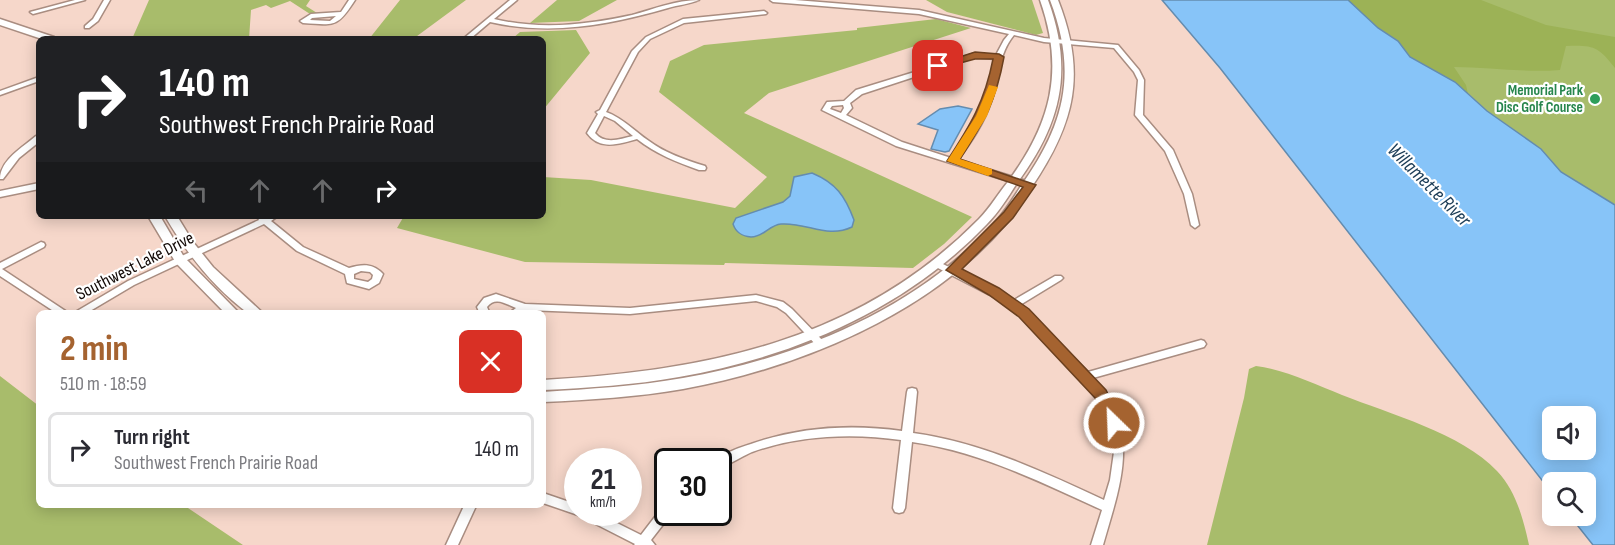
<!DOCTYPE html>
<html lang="en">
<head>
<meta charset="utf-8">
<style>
	:root { --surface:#fff; --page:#f2f2f3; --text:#2b2b33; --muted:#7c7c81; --line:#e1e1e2; --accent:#a56330 }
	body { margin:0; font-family:"Sofia Sans Condensed",sans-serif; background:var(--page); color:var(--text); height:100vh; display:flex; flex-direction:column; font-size:22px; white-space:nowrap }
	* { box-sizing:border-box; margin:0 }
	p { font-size:20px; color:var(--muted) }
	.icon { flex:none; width:33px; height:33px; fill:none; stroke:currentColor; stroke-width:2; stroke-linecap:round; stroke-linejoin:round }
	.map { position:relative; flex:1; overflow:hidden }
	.details { position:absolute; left:36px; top:310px; width:510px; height:198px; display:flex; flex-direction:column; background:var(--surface); border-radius:9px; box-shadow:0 3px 15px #0003 }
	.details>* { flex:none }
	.guide { position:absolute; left:36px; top:36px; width:510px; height:183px; border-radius:9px; box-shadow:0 3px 15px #0003; background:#202124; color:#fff; overflow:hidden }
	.tools { position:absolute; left:1542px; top:406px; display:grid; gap:12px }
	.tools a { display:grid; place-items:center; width:54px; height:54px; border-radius:9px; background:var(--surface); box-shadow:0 3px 15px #0003; font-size:30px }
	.speed { position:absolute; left:564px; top:448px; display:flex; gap:12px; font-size:30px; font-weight:700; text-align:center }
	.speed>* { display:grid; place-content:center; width:78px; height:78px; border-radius:50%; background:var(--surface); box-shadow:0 3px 15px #0003; line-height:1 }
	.speed small { font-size:15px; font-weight:400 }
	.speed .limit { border:3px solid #111; border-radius:9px; background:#fff; color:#111 }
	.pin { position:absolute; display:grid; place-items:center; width:51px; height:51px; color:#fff; margin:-26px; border-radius:12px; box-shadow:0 3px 9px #0006 }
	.me { position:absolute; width:66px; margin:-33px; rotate:336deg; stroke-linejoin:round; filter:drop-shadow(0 0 4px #0008) }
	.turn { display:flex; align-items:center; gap:21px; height:126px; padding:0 24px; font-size:27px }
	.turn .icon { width:78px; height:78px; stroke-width:2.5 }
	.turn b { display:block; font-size:42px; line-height:51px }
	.lanes { display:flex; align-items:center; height:57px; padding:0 24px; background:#0003; justify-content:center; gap:30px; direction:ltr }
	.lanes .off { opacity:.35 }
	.round { display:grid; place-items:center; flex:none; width:63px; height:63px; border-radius:9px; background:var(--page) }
	.headline { display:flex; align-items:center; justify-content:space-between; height:102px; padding:0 24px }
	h1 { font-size:36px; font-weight:700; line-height:45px; color:var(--accent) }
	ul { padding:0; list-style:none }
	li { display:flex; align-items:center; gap:18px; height:75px; margin:0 12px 9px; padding:0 12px; border:3px solid var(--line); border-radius:9px }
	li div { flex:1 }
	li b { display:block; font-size:22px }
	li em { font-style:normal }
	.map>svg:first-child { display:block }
	.green { fill:#a8bc6b }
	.forest { fill:#9cb256 }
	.water { fill:#87c4f8; stroke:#648caf; stroke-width:1.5; fill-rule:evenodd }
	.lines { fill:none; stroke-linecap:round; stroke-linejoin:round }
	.street-casing { stroke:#a98d81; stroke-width:3 }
	.secondary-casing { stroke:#a98d81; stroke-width:3 }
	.street { fill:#fff; fill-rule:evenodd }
	.secondary { fill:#fff; fill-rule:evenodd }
	.route { fill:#a56330; stroke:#6b401f; stroke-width:1.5 }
	.slow { fill:#f59e0b }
	.leisure-dot { fill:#2e9e5b; stroke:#fff; stroke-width:2 }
	.labels { text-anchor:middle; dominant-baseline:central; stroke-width:4.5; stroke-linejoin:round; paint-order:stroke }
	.far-leisure-label { font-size:15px; font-weight:bold; fill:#27864d; stroke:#fff; text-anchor:end }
	.street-label { font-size:18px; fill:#120906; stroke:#fff }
	.water-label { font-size:20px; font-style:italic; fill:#1b3c56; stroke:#fff }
</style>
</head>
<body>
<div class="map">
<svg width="1615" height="545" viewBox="0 0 1615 545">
	<rect width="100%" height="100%" fill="#f6d7ca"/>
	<path class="green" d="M149 0H310L306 6 317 13 310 14 290 1 271 8 266 5 251 10 249 39H132Z
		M400 0H466L413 39H369Z
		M557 0H617L579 21 530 23Z
		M926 0H1032L1043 33 1036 35 947 12Z
		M1348 0H1615V205L1561 172 1541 149 1487 111 1462 88Z
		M936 19 971 28 769 93 744 113 972 217 944 244 913 268 725 263 724 265 525 262 397 228 404 216H543V177L591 180 735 208 767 177 659 92 670 61 704 45 857 30V28Z
		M576 30 590 53 543 110V39H512L520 32Z
		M1256 366C1286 370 1314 384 1342 395 1390 414 1461 433 1497 471 1516 491 1523 518 1529 545H1207L1244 398 1249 369Z
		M0 376 39 406V506H185L243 545H0Z"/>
	<path class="forest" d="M1348 0H1481L1546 25 1615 37V68C1598 46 1593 45 1566 46L1560 70C1524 73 1489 67 1454 67L1466 85 1468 94 1455 82 1410 57 1398 41 1378 28Z"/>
	<path class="water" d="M1162 0H1348L1378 28 1398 41 1410 57 1455 82 1487 111 1541 149 1561 172 1615 205V545H1593L1570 516H1586V483H1552V493L1220 68ZM1552 417H1586V450H1552Z
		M958 106 972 109 949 151 945 152 931 149 938 130 918 124 940 109Z
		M812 173C836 183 845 196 854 220L852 227C827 239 807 222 781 224 769 225 764 237 751 237 742 236 736 233 733 224L736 218 783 202 790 196 794 177Z"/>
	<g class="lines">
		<defs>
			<path id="street" d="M75 0H85L33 14 30 12Z
				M104 0H110L98 21 89 28H85V26L93 19Z
				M349 0H355C337 28 335 25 303 23L300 21 311 14 341 12ZM336 16 330 21 310 20 312 18Z
				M510 0H517L494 19C540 30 586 25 632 15 654 9 676 0 699 0 690 4 678 5 668 8 609 25 551 36 490 22L470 39H463Z
				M770 0H795L919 10 1044 38 1118 45 1139 70 1144 80 1143 115 1173 150 1192 194 1199 225 1195 228 1191 225 1184 194 1165 151 1135 115 1138 80 1134 72 1114 48 1044 42 1014 35C998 54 999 79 991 102 984 123 971 142 958 160L1033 183 1034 185 1030 188 896 146 822 110 827 102 844 101 856 90 973 54 996 55 1004 40 1009 34 919 14 773 2ZM975 57 995 59C991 74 989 90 983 105 976 124 963 141 951 158L902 142 846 115 852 108 850 103 862 94ZM843 105 844 108 841 113 830 109 832 106Z
				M764 11 767 13 766 14 684 23 650 39 638 52 606 112C623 118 634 131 649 141 665 153 685 160 705 166L706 168 705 170H699C677 162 656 154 637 139 619 144 600 151 587 133L598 114 596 112 600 110 632 51 646 37 683 19ZM604 116 615 121 633 136C620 139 605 145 595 133Z
				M39 77V81L0 95V91Z
				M36 136H39V142L19 158 3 179H0C0 160 23 147 36 136Z
				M39 183V189L0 197V191Z
				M259 216H278L271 221 303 247 349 268C362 264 373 263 383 274L379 283 369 289 347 283 345 274 297 251 264 224 134 285 85 314H72L128 281 259 220 258 218ZM361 271 370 272 373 275 372 279 368 282 354 279V274Z
				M41 242 44 243 45 245 44 247 2 269 70 314H58L0 276V263Z
				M937 261 1014 300 1055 276H1061L1063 278 1061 280 1020 305 1088 372 1201 340 1204 341 1206 344 1204 347 1093 378C1099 385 1105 393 1110 400 1137 447 1116 498 1103 545H1091L1102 510C1041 482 978 451 912 442L905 508 903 512 899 513 895 512 893 508 901 440C853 433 799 435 752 452 741 457 730 464 718 469V462H713C724 453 738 448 751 444 799 427 852 424 902 431L907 392 908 389 912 388 916 389 917 392 913 433C980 442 1044 472 1104 500L1110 480 1114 452 1109 423 1102 405 1082 379 1011 306 934 266 933 264Z
				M496 294 525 304 630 308 756 295 783 302 792 309 825 343 823 346H817L786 313 777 307 756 301 630 314 526 310 521 314H508L516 308C506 304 495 296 487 307L490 314H480L477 307 484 298Z
				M543 493 578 505V513H597L641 535 664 505 668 504V513H672L651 540 655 545H634L635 544 582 517 581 514 578 515 543 503Z
				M464 506H476L458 545H446Z"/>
			<path id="secondary" d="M1040 0H1048C1074 71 1061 124 1017 183 1008 197 999 212 987 224 906 309 794 357 679 377 634 385 589 388 543 390V380C707 371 859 341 979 219 990 208 998 194 1007 183 1051 124 1065 71 1040 0Z
				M1050 0H1058C1087 74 1075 123 1031 188 1023 200 1015 214 1005 225 928 315 798 368 683 389 637 397 590 400 543 402V392C590 389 637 386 683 378 798 358 918 309 997 220 1007 209 1015 195 1023 183 1066 122 1077 71 1050 0Z
				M0 19 54 37 55 39H42L0 25Z
				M148 216H160L184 257 240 314H226L176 263Z
				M165 216H177L193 242 213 267 264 314H249C213 287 187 254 165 216Z"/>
		</defs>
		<use href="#street" class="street-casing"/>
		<use href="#secondary" class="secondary-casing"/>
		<use href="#street" class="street"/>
		<use href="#secondary" class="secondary"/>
	</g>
	<path class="route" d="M975 52 999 54 1004 57C996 101 984 122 960 159L1036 185 1013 218 962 269 999 288 1029 309 1106 390 1122 423 1119 428H1108L1095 398 1019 317 989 295 946 270 1004 212 1023 187 947 161C970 126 985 101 993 59H975L938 69 932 66Z"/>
	<path class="slow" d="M989 85 998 87 987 116 960 159 992 169V174L988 176 947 161 976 116Z"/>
	<circle class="leisure-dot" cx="1595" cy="99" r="6"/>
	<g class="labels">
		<g class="far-leisure-label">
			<text x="1583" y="90">Memorial Park<tspan x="1583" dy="17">Disc Golf Course</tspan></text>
		</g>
		<g class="street-label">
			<text transform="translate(135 266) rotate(-27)">Southwest Lake Drive</text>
		</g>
		<g class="water-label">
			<text transform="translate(1429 185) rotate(45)">Willamette River</text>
		</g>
	</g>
</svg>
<div class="tools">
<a><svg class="icon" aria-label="sound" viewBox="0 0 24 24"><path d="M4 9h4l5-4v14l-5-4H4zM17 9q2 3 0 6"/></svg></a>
<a><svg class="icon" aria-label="search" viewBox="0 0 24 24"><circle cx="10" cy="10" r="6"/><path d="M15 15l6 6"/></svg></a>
</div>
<div class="speed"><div>21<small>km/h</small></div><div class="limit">30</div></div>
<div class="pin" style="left:938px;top:66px;background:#d93025"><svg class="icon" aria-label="arrive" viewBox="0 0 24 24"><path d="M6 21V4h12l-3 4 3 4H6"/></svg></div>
<svg class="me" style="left:1114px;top:423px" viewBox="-20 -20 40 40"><circle r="17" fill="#a56330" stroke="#fff" stroke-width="3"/><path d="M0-11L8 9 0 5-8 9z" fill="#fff"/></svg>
<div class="guide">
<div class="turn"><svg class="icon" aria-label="right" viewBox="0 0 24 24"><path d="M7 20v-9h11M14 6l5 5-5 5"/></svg><div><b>140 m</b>Southwest French Prairie Road</div></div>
<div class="lanes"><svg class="icon off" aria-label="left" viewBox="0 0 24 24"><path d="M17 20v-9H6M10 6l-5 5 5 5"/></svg><svg class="icon off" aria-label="ahead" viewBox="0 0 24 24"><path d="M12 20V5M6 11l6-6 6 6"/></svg><svg class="icon off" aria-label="ahead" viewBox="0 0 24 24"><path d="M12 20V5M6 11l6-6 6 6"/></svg><svg class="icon" aria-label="right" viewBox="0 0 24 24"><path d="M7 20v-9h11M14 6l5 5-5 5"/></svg></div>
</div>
<section class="details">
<div class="headline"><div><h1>2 min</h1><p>510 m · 18:59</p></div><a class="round" style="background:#d93025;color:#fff"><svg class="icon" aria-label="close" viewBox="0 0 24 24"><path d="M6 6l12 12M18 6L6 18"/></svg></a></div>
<ul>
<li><svg class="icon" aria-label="right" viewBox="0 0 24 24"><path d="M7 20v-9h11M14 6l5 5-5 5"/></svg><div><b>Turn right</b><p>Southwest French Prairie Road</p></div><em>140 m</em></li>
</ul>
</section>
</div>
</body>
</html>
